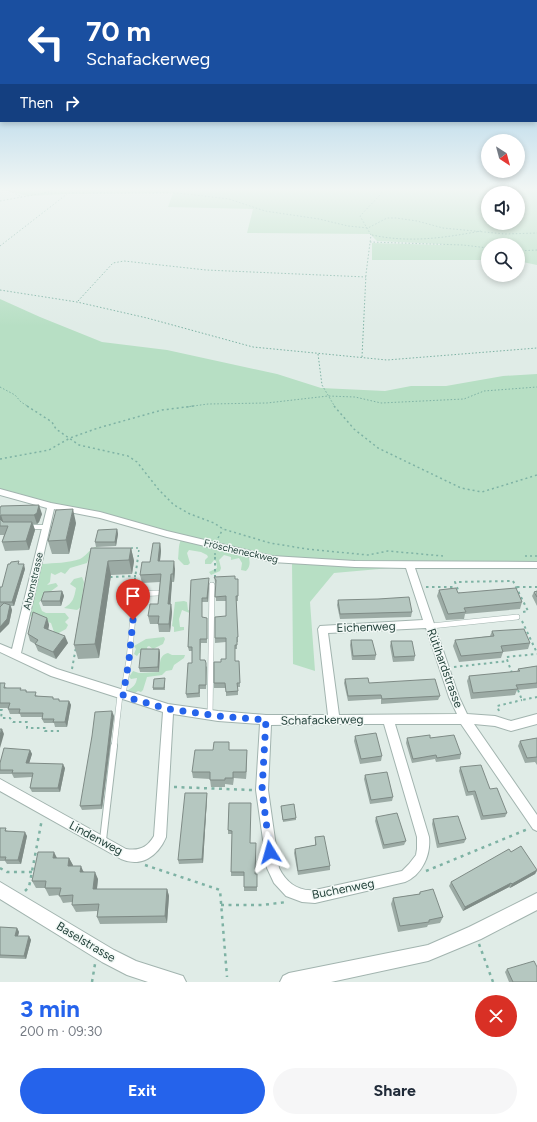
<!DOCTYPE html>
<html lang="en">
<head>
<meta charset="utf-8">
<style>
	:root { --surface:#fff; --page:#f6f6f7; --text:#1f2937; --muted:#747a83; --accent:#2563eb }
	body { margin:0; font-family:Figtree,sans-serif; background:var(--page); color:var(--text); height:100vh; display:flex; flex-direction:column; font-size:15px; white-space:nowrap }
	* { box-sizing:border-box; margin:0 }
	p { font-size:13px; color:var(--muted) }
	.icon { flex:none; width:22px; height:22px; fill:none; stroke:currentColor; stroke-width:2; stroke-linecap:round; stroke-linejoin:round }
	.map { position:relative; height:982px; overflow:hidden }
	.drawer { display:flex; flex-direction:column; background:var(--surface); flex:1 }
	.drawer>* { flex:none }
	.top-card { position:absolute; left:0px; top:0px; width:537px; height:122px; box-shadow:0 2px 6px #0003; background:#1a4fa0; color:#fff; overflow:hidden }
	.needle { width:26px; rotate:144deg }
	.buttons { position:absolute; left:481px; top:134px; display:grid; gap:8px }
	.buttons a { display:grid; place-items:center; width:44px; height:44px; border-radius:50%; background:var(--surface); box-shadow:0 2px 6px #0003; font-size:20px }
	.pin { position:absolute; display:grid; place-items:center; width:34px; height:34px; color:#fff; margin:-41px -17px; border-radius:50% 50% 50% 0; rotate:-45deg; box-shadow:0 0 4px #0007 }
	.pin .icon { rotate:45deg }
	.me { position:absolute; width:44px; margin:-22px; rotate:352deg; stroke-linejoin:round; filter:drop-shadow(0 0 3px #0008) }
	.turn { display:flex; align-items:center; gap:14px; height:84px; padding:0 20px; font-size:18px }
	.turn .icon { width:52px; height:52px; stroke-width:2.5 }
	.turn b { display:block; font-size:28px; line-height:34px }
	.then { display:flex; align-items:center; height:38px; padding:0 20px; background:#0003; gap:8px; font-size:15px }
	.round { display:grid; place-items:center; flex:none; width:42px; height:42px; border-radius:21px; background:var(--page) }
	.headline { display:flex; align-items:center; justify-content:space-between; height:68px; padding:0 20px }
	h1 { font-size:24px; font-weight:700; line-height:30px; color:var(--accent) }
	.cta { display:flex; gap:8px; margin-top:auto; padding:8px 20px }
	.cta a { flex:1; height:46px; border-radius:24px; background:var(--accent); color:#fff; font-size:16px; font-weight:700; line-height:46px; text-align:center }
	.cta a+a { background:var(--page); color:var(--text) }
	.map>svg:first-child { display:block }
	.green { fill:#b7dfc4; fill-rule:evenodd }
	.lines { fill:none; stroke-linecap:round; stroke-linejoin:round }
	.service-far2-casing { stroke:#a2b4af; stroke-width:5.5 }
	.service-far1-casing { stroke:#a2b4af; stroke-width:6 }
	.service-casing { stroke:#a2b4af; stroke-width:8 }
	.minor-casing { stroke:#a2b4af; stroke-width:2 }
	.tertiary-casing { stroke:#a2b4af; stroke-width:2 }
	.path-far3 { stroke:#7eb2a4; stroke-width:1; stroke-dasharray:1.5 2; stroke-linecap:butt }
	.path-far2 { stroke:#7eb2a4; stroke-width:1.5; stroke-dasharray:2 3; stroke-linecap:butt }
	.path-far1 { stroke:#7eb2a4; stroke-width:2; stroke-dasharray:2.5 3.5; stroke-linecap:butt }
	.path { stroke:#7eb2a4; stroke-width:2.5; stroke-dasharray:3 4.5; stroke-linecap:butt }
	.service-far2 { stroke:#fff; stroke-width:4 }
	.service-far1 { stroke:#fff; stroke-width:5 }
	.service { stroke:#fff; stroke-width:6 }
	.minor { fill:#fff; fill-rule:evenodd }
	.tertiary { fill:#fff; fill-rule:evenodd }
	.wall { fill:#9caba5 }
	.shaded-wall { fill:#7f8b86 }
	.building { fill:#b5c7c0; stroke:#7f8b86 }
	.route { stroke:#2563eb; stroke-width:7; stroke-dasharray:0 12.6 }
	.labels { text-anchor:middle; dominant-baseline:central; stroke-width:3; stroke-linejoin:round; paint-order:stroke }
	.street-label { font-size:10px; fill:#1f3e37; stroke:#f1f8f5 }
	.near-street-label { font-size:12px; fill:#1f3e37; stroke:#f1f8f5 }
</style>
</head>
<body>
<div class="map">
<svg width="537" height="982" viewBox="0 0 537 982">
	<rect width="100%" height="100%" fill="#e0ece7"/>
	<path class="green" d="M0 189H537V265L518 261V245H488V260H372V243L446 245 440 244 377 241 370 234 247 233 253 209 168 207 173 193 67 194 28 196ZM488 193H518V223H488Z
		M0 299 40 317 102 342 167 350 277 374 321 388 385 391 411 386H446L503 376 537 374V562L447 563 334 573 310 602 315 671 293 664 292 561 0 492Z
		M181 540 248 555C250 561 251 566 246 571L241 570 242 563 239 558 231 560V557L224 555 219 560 221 568 220 571 211 575 209 572 217 568 216 561 214 560 211 564H205V560L208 557 207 555 201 552 189 550 187 553 190 563 188 565H184L178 559C179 553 178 545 181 540Z
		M95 547 114 550 89 558 87 563 70 568 65 574 61 572 55 575 51 573 50 582 47 585 56 583 58 586 43 597 39 603 42 611 46 613H65L69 618 65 622 68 625 66 629 55 635 51 623 30 616 42 564C54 563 69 563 80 559 86 556 89 550 95 547Z
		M82 577 84 582 81 607 77 610 64 608C73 603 74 598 76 588L70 584 74 579Z
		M184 601 187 602 188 610 193 611 192 614 182 610 179 619 180 627H184V630L174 632V627L172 626 175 602Z
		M164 637 165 639 163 644 153 649 149 646 147 647 148 653H139L137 656 134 654 136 649 134 646 146 639Z
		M168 653 172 655H185L184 658 174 665 172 670 166 671 162 675 147 677 143 690 141 692 138 691 132 695 127 691C133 687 136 685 137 678L131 679 129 677 133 671 139 673 159 672C161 663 158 656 168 653Z"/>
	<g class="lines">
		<defs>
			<path id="service-far2" d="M29 527H45"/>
			<path id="service-far1" d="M431 626 517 617
				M123 694 129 660 135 594 158 593
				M210 715 212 585
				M114 747 120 695"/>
			<path id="service" d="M103 840 114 746"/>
			<path id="minor" d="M0 489 51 503 100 512 167 531 272 556 355 561 537 562V568H415L459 697 467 714 495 716 511 721 537 714V724L511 731 495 726 474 724 537 815V831L533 829 461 724H395L429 837C431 855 422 875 405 882L315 903 302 902 286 896 274 883 267 868 256 790 260 724 218 721 173 714 166 837C158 856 141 868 121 859L0 791V779L126 849C139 851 147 848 154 836L163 712 51 676 0 652V644L12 649 47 508 0 495ZM54 509 100 518 167 537 272 562 355 567 406 568 423 620 320 626 318 629 328 715H266L218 711 168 704 57 669 21 653ZM426 628 449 697 457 714 339 715 328 633ZM335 724H384L417 837V849L416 855 409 864 402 871 315 890C298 892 286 882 279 868L268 790 271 725Z"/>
			<path id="tertiary" d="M0 882 114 950 136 961 183 976 186 982H148L127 975 102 962 0 899Z
				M537 893V910L481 939 428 961 331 982H280L283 976 289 973 428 945 469 927Z"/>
		</defs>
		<use href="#service-far2" class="service-far2-casing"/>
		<use href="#service-far1" class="service-far1-casing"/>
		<use href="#service" class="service-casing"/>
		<use href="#minor" class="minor-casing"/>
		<use href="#tertiary" class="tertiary-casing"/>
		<path class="path-far3" d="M6 189 22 197
			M14 191 19 189
			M44 193H178L229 199 265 211 319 219 348 226 368 228 387 218H396L417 221 443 228 505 234 537 233
			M0 201 44 193 55 189
			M372 235C410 243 443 238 481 231
			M370 242 463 245 488 248
			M0 246 67 194
			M518 251 537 250
			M0 290 77 302 147 318 253 347 387 360 537 348
			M78 301 113 263 124 261 206 270 366 277
			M318 354 322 385 335 407
			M362 357 366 274 371 235 360 216 379 196 384 189
			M0 387 15 395 21 402 29 407
			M186 407 208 404 267 403 328 396 355 397 381 403 464 399 484 391 537 387"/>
		<path class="path-far2" d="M27 406 52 422 56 429 79 445 128 456 137 462 159 490 174 505 190 514 214 523 223 529 270 543 307 549 368 555 388 551 443 556
			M334 406 354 429 378 448 461 488 482 492 537 475
			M0 459 49 450 70 438 98 428 162 410 194 406
			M218 538 223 529
			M131 548H139L138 558
			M215 553V558
			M525 556H537"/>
		<path class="path-far1" d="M215 557V579
			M110 577 136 576
			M134 586 138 557
			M426 587H456
			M517 587H537
			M460 595 455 582 513 581 528 611 523 612
			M522 621 537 653
			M454 667 508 661
			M72 669 76 647
			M512 673 506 657 537 654
			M518 690 522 700 537 697
			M0 710H2L1 718H10L13 722H27V728H46L45 731H59
			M499 711 497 706 522 700"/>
		<path class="path" d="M174 787 252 790
			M145 865 220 890 227 977
			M0 868 7 872H32
			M426 871 528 829
			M25 891 29 887 42 819
			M221 905H262L287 902
			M479 944 493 982
			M92 982 95 964"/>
		<use href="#service-far2" class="service-far2"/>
		<use href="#service-far1" class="service-far1"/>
		<use href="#service" class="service"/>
		<use href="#minor" class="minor"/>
		<use href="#tertiary" class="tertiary"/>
	</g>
	<path class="wall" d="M0 508 42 514 39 522 37 524H33L35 530 29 550 5 551 2 542 4 535H0Z
		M76 523 69 554H52L48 541Z
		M117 529 118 534 116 546 96 547 95 542Z
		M160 543 161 551 160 561 175 569 174 582H172L170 604H171L172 612 170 632H159L158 624H150L148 616 158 604 160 582 142 583 140 575 150 562Z
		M91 548H131L134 561 132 574 111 575 99 658 78 659 74 645Z
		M20 564 25 569 14 606H11L12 610 9 624 1 607H0V587H2Z
		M214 577 235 579 238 583V601H236L238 642H237V649H235V661H239L240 687H238V695L226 696V688H214V683L221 662 226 659V642L215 643V638L226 616V601H216V584L215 582Z
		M191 580 209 582 208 602H202V617L207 622V643H201L200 660 207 667 206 689H200V697L187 698 186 694 192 663V651H189L188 647Z
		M439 590 458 593 522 602 520 609 465 614 464 619 446 620 437 596Z
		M62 591 64 596 61 606H43L41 601Z
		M537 591V606L532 596 534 592Z
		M338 600 412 612 411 617 340 619 337 605Z
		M47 618 49 625 48 630 68 643 56 659 38 651 35 644 30 641 28 634Z
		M492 631 530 643 528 649 503 652 501 658 459 662 453 646 455 640 490 636Z
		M351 640 376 655 375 660H352L350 645Z
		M391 641 415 656 414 661 393 662 390 646Z
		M159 649 160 653 159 672H140L139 668Z
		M537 666V688L517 690 515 695 471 699 467 681 469 676 517 672 518 669Z
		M345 679 369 683 440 696 438 700 381 704V699L348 701 344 683Z
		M165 681V690H153V688Z
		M0 683 7 688 21 690H26L27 692 38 696 54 699 60 701H69L71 705 67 727H55L54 723H44L42 719V717H21L20 714H10L8 709 9 708H0Z
		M114 716 102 809 82 810 80 806Z
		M355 736 382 756 381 761 360 764 354 741Z
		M407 738H430L461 754 460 759 436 762 435 759 412 763 406 743Z
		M537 738V765L535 762 525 763 518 746 520 741Z
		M30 750 32 754 29 763 65 768 60 792H32L30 788 32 777 14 778 12 774H0V763Z
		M230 750H247L246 779 234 778 233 785 225 784V787H211L210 779 193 778 192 772Z
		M460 767 507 813 505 817 481 820 473 795 466 796 459 771Z
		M365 775 393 797 392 801 370 804 364 779Z
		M207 793V798L203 863 179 864 178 860Z
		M229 803 250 843 256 874H257V891H244V876H231L232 834H228V830Z
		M281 806 296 818V820L283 822Z
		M376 817 406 841 404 845 383 849 375 821Z
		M433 819 466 839 464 843 437 848 432 824Z
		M0 828 8 831 27 836 21 864H7L5 861H0Z
		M315 837 330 866V870L298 875 294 853 295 849 315 845Z
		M511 852 537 871 535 874 510 888 509 887 463 911 449 886 451 882Z
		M57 858H69L73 866 98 879 97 889H167L169 896 167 923 100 924 97 917V911L76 912 72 905V902L63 903 59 895 49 896 45 888H36L32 881Z
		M420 892 443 917 440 923 428 925 427 927 398 932 391 904 393 898 419 894Z
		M0 927 17 928 19 932 18 936H29L31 940 26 959 0 958Z
		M507 969 537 982H509L505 972Z"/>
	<path class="shaded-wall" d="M39 505 42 514 39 522 37 524 34 515Z
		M73 509 76 523 69 554 66 540Z
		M1 515 4 524 0 520V517Z
		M32 522 35 530 29 550 26 541Z
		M117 529 118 534 116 546 115 542Z
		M160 543 161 551 159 569 158 561Z
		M131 548 134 561 132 574 129 560Z
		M108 561 111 575 99 658 95 644Z
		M174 561 175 569 174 582 173 574Z
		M24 564 25 569 14 606 12 602Z
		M171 574 172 582 170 612 168 604Z
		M209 578V582L208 602 207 598Z
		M62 591 64 596 61 606 60 601Z
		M171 604 172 612 170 632 169 624Z
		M10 605 12 610 9 624 0 633V627Z
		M47 618 49 625 47 636 44 628Z
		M65 636 68 643 56 659 53 652Z
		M159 649 160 653 159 672 158 667Z
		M69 701 71 705 67 727 65 722Z
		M112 711 114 716 102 809 101 805Z
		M2 729 4 734 0 748V735Z
		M30 750 32 754 28 767 26 763Z
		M247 750V757L246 779V772Z
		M63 764 65 768 60 792 58 788Z
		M207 793V798L203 863 202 859Z
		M25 832 27 836 21 864 18 860Z
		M54 852 58 860 53 858Z
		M69 858 73 865 71 873 68 866Z
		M81 866 84 873 80 872Z
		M537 870 535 874 510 888 512 884Z
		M95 872 98 879 96 896 93 889Z
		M511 883 509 887 463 911 465 907Z
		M167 889 169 896 167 923 165 916Z
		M17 928 19 932 17 939 15 936Z
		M29 936 31 940 26 959 24 956Z"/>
	<path class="building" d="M39 505 37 513 34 515H1L0 517V508L1 506Z
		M73 509 66 540 48 541 56 510Z
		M0 519 3 522H32L26 541 2 542 8 526H0Z
		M117 529 115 542H95L98 530Z
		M153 543H160L158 561H174L173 574H171L168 604H171L169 624H158L159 616H148L150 604H158L161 574 140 575 142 562H150Z
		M91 548H131L129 560 108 561 95 644 74 645Z
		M19 561 18 564H24L12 602H0V587H2L8 564H10L11 562Z
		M235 576V579H238V596H236L238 637H237V645H235V661H239L240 683H237L238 691 226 692 225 683H214V662H221V659H226V638H215V617L226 616V596L215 597 216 580 214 577Z
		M209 578 207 598H202V617L207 618V639H200V660H205L206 663V685H199V693L186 694 188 663H192V647H188L191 580Z
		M456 588 458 593 516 588 522 602 464 608 466 612 448 614 439 590Z
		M62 591 60 601H41L44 592Z
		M537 591V597L534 592Z
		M409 597 412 612 340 614 338 600 378 599Z
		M4 603 10 605 7 619 0 627V607Z
		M33 612 47 618 44 628 65 636 53 652 35 644 38 640 28 634Z
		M524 629 530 643 501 646 503 652 461 656 455 640 494 636 492 631Z
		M351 640H372L376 655 353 656Z
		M391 641H412L415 656 394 657Z
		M141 649H159L158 667 139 668Z
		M537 666V683L516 685 518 689 473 693 469 676 520 671 518 669Z
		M165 678 164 688H153L154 679Z
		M368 678 369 683 435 679 440 696 382 699 381 695 348 696 345 679Z
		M0 683H5L4 688H21L20 690H26V692H36L35 696 53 697V699H59V701H69L65 722H53L54 719H42L43 713H19L20 709H8L10 703H0Z
		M112 711 101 805 80 806 92 736 95 712Z
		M0 729H2L0 735Z
		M376 733 382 756 361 759 355 736Z
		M430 735V738L454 735 461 754 437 758 436 755 413 759 407 738Z
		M537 738V757L527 758 520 741Z
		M214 742H229V750H247L246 772H233V778H225V780H210V772H192L195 750H213Z
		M4 748 30 750 26 763 63 764 58 788H30L33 773H12L13 770H0V763Z
		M481 765 490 789 497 788 507 813 483 816 475 791 468 792 460 767Z
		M387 772 393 797 371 800 365 775Z
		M185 793H207L202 859 178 860Z
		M229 803H251L250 843H256L255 874H257V887H244V872H231L232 831 228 830Z
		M294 804 296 818 283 820 281 806Z
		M397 813 406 841 384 845 376 817Z
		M458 816 466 839 439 844 433 819Z
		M0 828H6L5 831 25 832 18 860H5L6 857H0Z
		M324 836 330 866 298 871 295 849 316 845 315 837Z
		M521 846 537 870 512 884 511 883 465 907 451 882 509 849 511 852Z
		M38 852H54L53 858H69L68 866H81L80 872H95L93 889H167L165 916 97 917 99 904 72 905 73 895 59 896 61 888H45L46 881H32Z
		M433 889 443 917 429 920V922L400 926 393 898 420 894V892Z
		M0 927 17 928 15 936H29L24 956 0 955Z
		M534 961 537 967V982H513L507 969Z"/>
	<linearGradient id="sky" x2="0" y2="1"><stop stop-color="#7fbbe1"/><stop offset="0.58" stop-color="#f1f6f4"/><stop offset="1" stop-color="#f1f6f4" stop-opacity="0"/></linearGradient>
	<rect width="537" height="326" fill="url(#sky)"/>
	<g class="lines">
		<path class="route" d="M133 620 129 660 123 696 168 709 218 716 266 720 262 790 270 852"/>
	</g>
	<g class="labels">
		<g class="street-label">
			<text transform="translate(241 551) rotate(13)">Fröscheneckweg</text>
			<text transform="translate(33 581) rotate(-77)">Ahornstrasse</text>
		</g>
		<g class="near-street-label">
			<text transform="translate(366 627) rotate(-2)">Eichenweg</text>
			<text transform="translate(445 668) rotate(70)">Rütihardstrasse</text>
			<text transform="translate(322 720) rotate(-1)">Schafackerweg</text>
			<text transform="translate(96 838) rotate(28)">Lindenweg</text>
			<text transform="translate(343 889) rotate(-11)">Buchenweg</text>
			<text transform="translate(86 942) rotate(31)">Baselstrasse</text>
		</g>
	</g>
</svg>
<div class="buttons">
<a><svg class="needle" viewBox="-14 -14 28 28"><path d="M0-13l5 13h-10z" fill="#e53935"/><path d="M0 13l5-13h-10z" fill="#747a83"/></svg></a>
<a><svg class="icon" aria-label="sound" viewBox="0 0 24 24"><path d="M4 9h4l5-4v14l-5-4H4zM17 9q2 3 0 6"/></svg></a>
<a><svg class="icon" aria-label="search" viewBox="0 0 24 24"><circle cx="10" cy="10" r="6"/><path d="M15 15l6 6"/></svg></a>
</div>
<div class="pin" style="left:133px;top:620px;background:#d93025"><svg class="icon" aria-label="arrive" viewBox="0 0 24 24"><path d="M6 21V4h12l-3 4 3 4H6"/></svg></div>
<svg class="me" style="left:270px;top:852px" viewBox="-20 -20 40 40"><path d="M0-17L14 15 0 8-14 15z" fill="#2563eb" stroke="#fff" stroke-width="4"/></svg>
<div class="top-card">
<div class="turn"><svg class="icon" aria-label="left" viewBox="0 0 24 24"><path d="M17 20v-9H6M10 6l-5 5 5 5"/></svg><div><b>70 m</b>Schafackerweg</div></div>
<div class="then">Then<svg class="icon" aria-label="right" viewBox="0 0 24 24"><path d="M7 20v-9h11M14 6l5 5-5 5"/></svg></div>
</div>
</div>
<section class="drawer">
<div class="headline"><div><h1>3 min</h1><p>200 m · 09:30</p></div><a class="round" style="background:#d93025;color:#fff"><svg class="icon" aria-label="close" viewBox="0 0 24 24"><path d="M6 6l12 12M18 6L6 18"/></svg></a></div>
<div class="cta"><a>Exit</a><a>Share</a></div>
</section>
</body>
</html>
